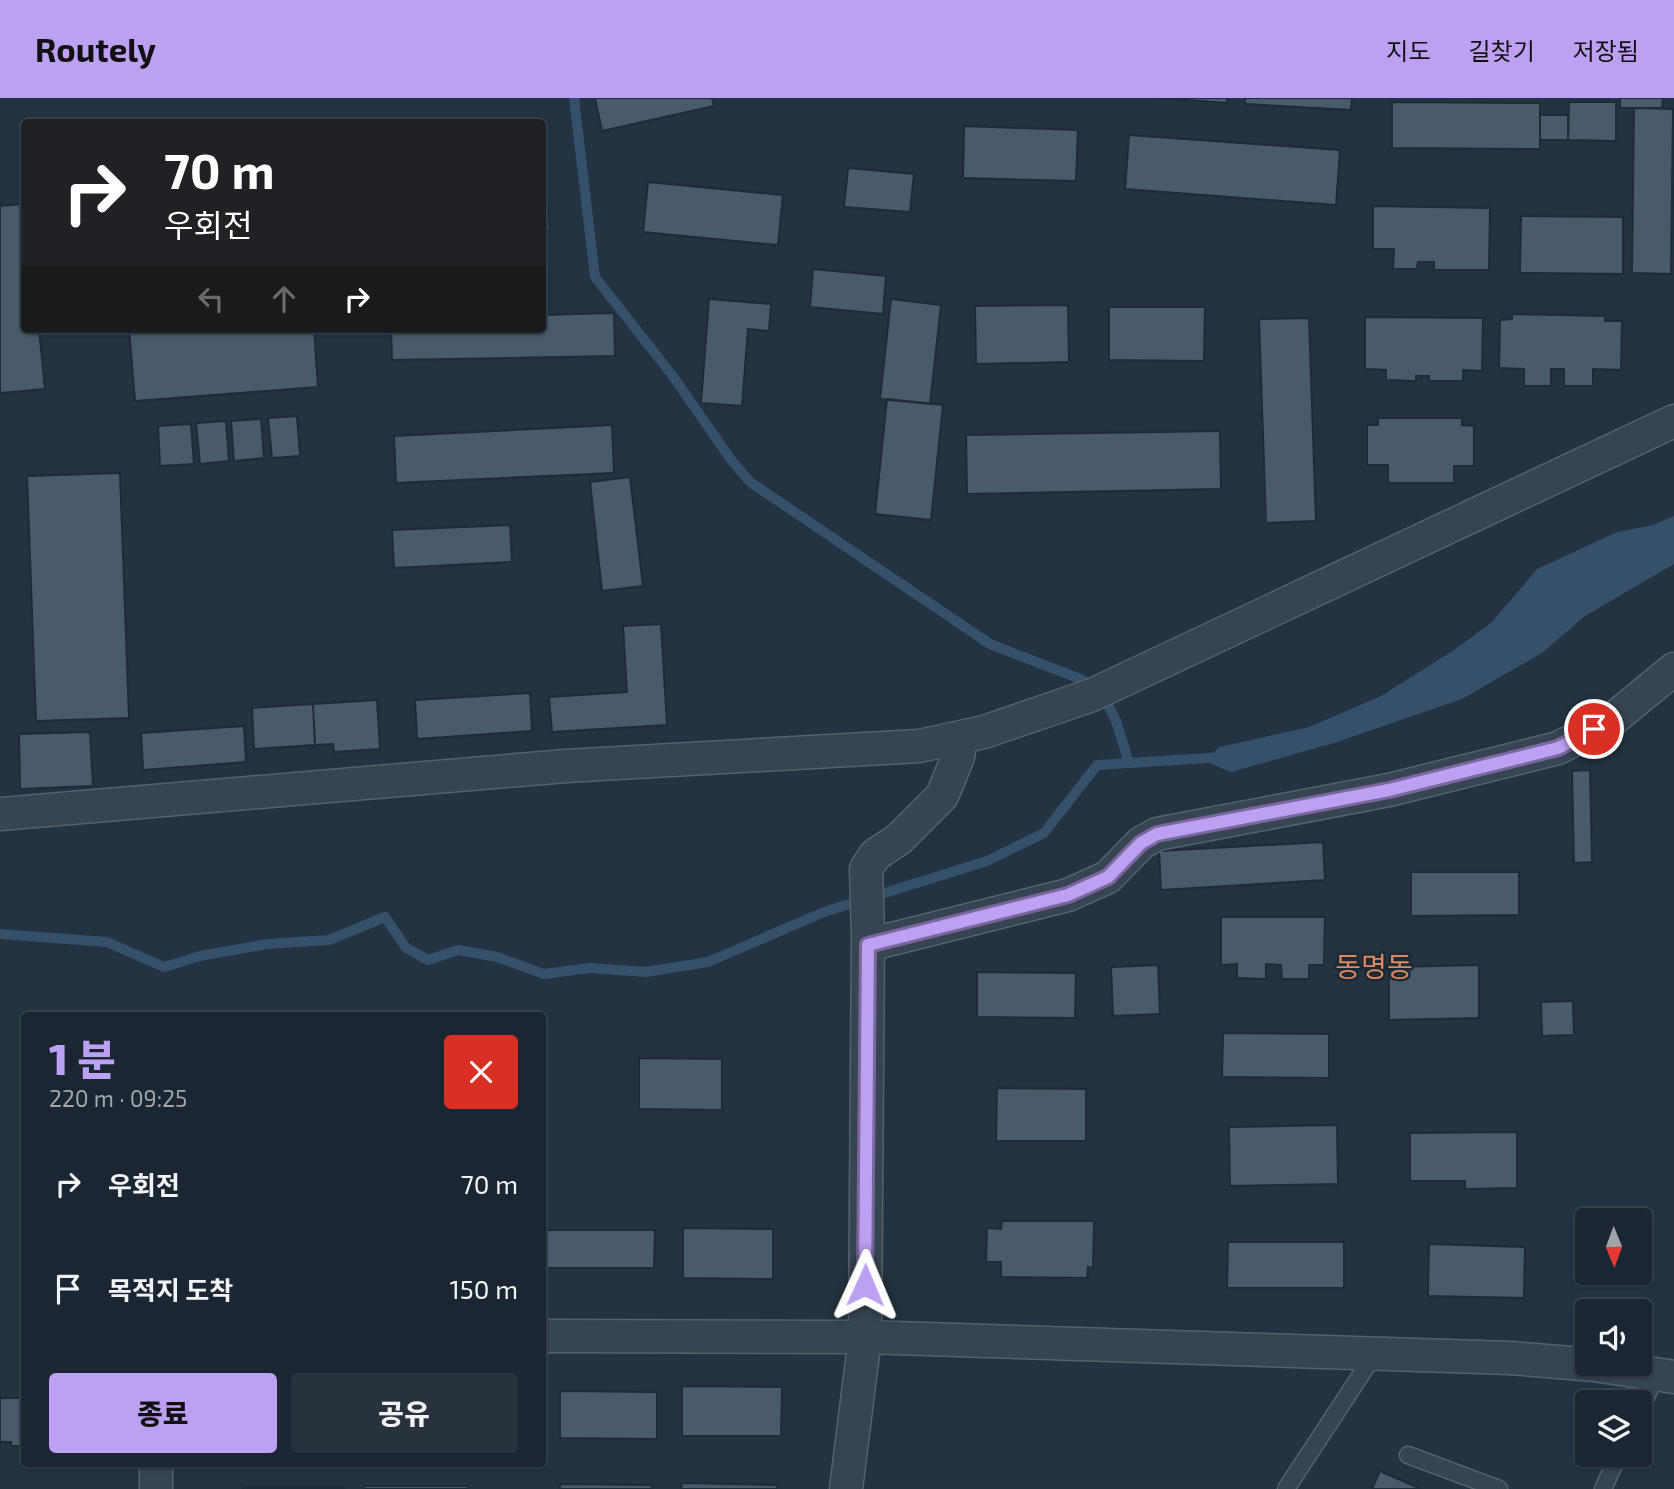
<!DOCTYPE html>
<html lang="ko">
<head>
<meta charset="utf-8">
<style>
	:root { --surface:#1a2631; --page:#27323d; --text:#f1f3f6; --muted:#9fa5ab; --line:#38434d; --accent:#bca0f2 }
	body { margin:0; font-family:"Exo 2","Noto Sans KR",sans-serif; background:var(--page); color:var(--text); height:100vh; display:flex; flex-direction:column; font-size:26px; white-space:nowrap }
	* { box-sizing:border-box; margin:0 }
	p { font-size:23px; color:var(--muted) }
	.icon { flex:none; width:38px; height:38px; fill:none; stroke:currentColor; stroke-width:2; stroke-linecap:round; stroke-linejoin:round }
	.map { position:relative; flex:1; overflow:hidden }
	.details { position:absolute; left:21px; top:914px; width:525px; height:455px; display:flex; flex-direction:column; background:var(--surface); border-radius:7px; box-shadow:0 2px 5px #0004,0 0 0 2px var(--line) }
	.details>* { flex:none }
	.top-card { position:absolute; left:21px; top:21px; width:525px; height:214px; border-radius:7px; box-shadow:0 2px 5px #0004,0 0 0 2px var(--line); background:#202124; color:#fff; overflow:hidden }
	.needle { width:46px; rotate:179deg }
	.buttons { position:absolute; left:1575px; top:1110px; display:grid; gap:14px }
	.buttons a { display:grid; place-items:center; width:77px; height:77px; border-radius:7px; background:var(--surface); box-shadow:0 2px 5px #0004,0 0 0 2px var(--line); font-size:35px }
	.pin { position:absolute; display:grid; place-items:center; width:60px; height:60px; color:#fff; margin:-30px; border:4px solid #fff; border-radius:50%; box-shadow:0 2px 7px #0007 }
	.me { position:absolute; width:77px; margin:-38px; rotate:1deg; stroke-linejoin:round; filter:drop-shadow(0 0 5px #0008) }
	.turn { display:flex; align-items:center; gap:24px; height:147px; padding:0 28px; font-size:32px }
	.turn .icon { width:91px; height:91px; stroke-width:2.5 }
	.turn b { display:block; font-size:49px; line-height:60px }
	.lanes { display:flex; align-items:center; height:66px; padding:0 28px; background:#0003; justify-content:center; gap:35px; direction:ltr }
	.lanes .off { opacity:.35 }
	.round { display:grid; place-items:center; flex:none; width:74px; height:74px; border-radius:7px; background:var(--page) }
	.summary { display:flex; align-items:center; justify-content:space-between; height:119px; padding:0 28px }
	h1 { font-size:42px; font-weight:800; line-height:52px; color:var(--accent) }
	.cta { display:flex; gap:14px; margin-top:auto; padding:14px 28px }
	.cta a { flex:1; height:80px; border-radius:7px; background:var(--accent); color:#111; font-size:28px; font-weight:800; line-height:80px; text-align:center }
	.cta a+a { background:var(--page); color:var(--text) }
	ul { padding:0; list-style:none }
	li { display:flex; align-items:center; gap:21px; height:105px; padding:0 28px }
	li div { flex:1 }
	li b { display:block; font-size:26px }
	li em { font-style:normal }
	header { display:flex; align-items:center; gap:42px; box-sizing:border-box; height:98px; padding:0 35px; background:var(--accent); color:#111 }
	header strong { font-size:33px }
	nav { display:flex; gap:38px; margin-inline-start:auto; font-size:24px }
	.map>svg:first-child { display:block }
	.water { fill:#355069 }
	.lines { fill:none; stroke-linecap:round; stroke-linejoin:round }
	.stream { stroke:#355069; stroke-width:10 }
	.building { fill:#495a6b; stroke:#1e2b38; stroke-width:2 }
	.lane-casing { stroke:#55626e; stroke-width:19 }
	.street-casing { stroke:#55626e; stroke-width:35 }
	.lane { stroke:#374451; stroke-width:16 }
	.street { stroke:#374451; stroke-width:32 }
	.route-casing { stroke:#7a689d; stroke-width:18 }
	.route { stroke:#bca0f2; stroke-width:12 }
	.labels { text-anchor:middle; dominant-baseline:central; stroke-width:5; stroke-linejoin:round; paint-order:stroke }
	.quarter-label { font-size:28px; fill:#dd885d; stroke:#1c2936 }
</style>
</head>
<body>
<header>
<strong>Routely</strong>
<nav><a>지도</a><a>길찾기</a><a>저장됨</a></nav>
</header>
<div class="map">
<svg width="1674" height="1391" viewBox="0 0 1674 1391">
	<rect width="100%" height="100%" fill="#233341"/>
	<path class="water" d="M1674 418V466L1585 518 1542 555 1462 601 1334 645 1231 674 1206 664 1219 649 1309 629 1381 598 1451 554 1491 525 1537 471 1617 434 1653 427Z"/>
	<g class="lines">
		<path class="stream" d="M574 0 595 179 672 277 732 363 750 384 990 546 1083 582 1107 605 1116 623 1129 665
			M0 836 107 844 164 869 200 858 267 846 329 842 385 819 406 850 428 862 458 852 497 859 544 876 590 870 646 874 708 864 824 814 987 763 1044 735 1097 667 1224 659"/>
	</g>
	<path class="building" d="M595 0H712L714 8 602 33Z
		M1159 0H1227V5Z
		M1245 0H1352L1351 12 1245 6Z
		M1620 0H1663L1662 10H1620Z
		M1392 4 1540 5V51L1392 50Z
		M1569 4H1616V43L1568 42Z
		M1634 10 1673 11 1671 176 1632 175Z
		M1540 17H1568V42H1540Z
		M964 28 1078 32 1076 83 963 80Z
		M1129 37 1340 52 1336 107 1125 91Z
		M848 70 914 76 910 114 844 109Z
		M542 77H545L550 132H542Z
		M648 84 783 97 778 147 643 134Z
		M24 106V231H39L45 291 0 295V108Z
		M1373 108 1490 110 1489 172H1434V164H1418L1417 171H1393L1394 151H1373Z
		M1521 118 1623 119V176L1520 175Z
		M813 171 886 178 883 216 810 209Z
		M709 201 771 206 769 233 748 231 742 308 701 305Z
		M891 201 941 207 930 306 880 301Z
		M1068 207 1069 264 976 266 975 208Z
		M1109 209H1205L1204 263 1109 262Z
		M614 215 615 258 392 262 391 231H542V217Z
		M1512 216 1605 218V223H1622L1621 272 1593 271V288H1564V271H1551V288H1524V271L1499 270 1500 222 1512 221Z
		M1365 219 1483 220 1482 273 1463 272V283H1429V278H1416V283L1386 282V272L1365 271Z
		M1309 220 1316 423 1266 425 1259 221Z
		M129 231H314L318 289 135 303Z
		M887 301 943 307 931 422 875 416Z
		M297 318 300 358 272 360 268 320Z
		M1378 320H1462V327L1474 328V368H1454V385H1388V367H1367V327H1378Z
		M261 321 264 360 234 363 231 323Z
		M226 323 229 363 200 366 196 325Z
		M191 326 194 366 160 368 158 328Z
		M612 327 614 375 396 385 394 338Z
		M1220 333 1221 391 967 396 966 337Z
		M120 375 129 620 36 623 27 378Z
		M630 379 643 488 602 493 590 384Z
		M510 427 512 464 394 470 392 432Z
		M661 526 667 627 552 634 549 599 627 594 623 528Z
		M530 595 532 633 417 641 415 602Z
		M377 602 380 651 334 654 333 646 315 647 313 606Z
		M313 606 315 647 254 651 252 610Z
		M244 628 246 664 143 672 141 635Z
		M90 634 93 688 20 691 19 636Z
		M1590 672 1592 764 1574 765 1572 673Z
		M1323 744 1325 782 1161 792 1159 753Z
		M1411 774H1519V817L1411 818Z
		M1221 819H1325L1324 867H1309V881H1282L1281 867 1266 866V881L1237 880V866L1221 867Z
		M1158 867 1160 916 1113 918 1111 869Z
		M1479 867V920L1389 922V869Z
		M977 874 1076 875 1075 920 977 919Z
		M1573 903 1574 937 1542 938 1541 904Z
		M1223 935 1329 936V980L1222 979Z
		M639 960 722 961V1012L639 1011Z
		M997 990 1086 991V1043H996Z
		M1337 1027 1338 1086 1230 1088 1229 1029Z
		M1517 1034V1090L1465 1091V1083H1410V1035Z
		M1002 1123H1094L1093 1170 1088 1169 1087 1180 1001 1179V1164H986L987 1130 1001 1131Z
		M683 1130 773 1131V1181L683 1180Z
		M547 1132H655L654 1170H547Z
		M1228 1144H1344V1190H1227Z
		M1429 1146 1525 1149 1524 1200 1428 1198Z
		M682 1288 782 1289 781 1338H682Z
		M560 1293 657 1294V1341L560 1340Z
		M0 1300H24V1348H11V1344H0Z
		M1380 1373 1421 1391H1372Z
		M682 1385 777 1387V1391H681Z
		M560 1386 652 1387V1391H560Z
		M364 1388H468V1391H364Z
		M243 1389H344V1391H243Z"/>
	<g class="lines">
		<defs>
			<path id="lane" d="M1640 1312 1657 1275
				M1408 1357 1499 1391
				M1286 1391 1374 1257
				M1603 1391 1619 1356"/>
			<path id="street" d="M0 716 566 668 919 648 984 634 1092 597 1674 323
				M868 847 1068 797 1108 779 1141 745 1157 736 1389 692 1558 650 1612 622 1674 571
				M542 1238 865 1239 1511 1260 1594 1267 1674 1279
				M156 1391V1365
				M846 1391 865 1239 868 837 866 771 875 757 899 741 942 698 958 659 961 639"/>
		</defs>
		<use href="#lane" class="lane-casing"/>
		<use href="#street" class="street-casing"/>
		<use href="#lane" class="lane"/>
		<use href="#street" class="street"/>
	</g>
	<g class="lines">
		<defs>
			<path id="route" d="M865 1187 868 847 1068 797 1108 779 1141 745 1157 736 1389 692 1558 650 1594 631"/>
		</defs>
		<use href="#route" class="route-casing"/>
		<use href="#route" class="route"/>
	</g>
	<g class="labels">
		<g class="quarter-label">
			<text x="1374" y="868">동명동</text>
		</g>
	</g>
</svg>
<div class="buttons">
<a><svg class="needle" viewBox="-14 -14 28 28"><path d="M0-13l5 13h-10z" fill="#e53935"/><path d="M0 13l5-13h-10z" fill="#9fa5ab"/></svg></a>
<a><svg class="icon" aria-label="sound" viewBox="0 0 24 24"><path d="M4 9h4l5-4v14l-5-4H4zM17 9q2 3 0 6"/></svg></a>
<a><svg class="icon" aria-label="layers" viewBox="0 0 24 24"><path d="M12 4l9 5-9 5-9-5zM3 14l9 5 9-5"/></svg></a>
</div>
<div class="pin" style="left:1594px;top:631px;background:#d93025"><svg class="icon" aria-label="arrive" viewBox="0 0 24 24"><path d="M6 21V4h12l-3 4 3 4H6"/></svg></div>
<svg class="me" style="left:865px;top:1187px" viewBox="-20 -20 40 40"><path d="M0-17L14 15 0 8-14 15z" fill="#bca0f2" stroke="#fff" stroke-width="4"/></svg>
<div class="top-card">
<div class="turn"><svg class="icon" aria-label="right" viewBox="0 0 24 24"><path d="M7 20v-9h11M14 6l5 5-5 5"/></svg><div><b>70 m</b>우회전</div></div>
<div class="lanes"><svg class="icon off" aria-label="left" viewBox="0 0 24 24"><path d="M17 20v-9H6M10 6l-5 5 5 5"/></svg><svg class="icon off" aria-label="ahead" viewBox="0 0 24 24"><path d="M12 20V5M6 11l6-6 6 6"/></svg><svg class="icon" aria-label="right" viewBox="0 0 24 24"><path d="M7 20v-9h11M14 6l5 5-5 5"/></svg></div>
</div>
<section class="details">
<div class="summary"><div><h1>1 분</h1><p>220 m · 09:25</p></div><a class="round" style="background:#d93025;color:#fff"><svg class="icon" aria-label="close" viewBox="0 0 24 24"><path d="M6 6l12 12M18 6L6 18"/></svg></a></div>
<ul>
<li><svg class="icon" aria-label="right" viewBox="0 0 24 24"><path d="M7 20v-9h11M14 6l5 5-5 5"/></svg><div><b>우회전</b></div><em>70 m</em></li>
<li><svg class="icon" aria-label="arrive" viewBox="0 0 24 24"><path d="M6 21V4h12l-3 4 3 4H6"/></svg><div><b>목적지 도착</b></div><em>150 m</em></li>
</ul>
<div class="cta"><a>종료</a><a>공유</a></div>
</section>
</div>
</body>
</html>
